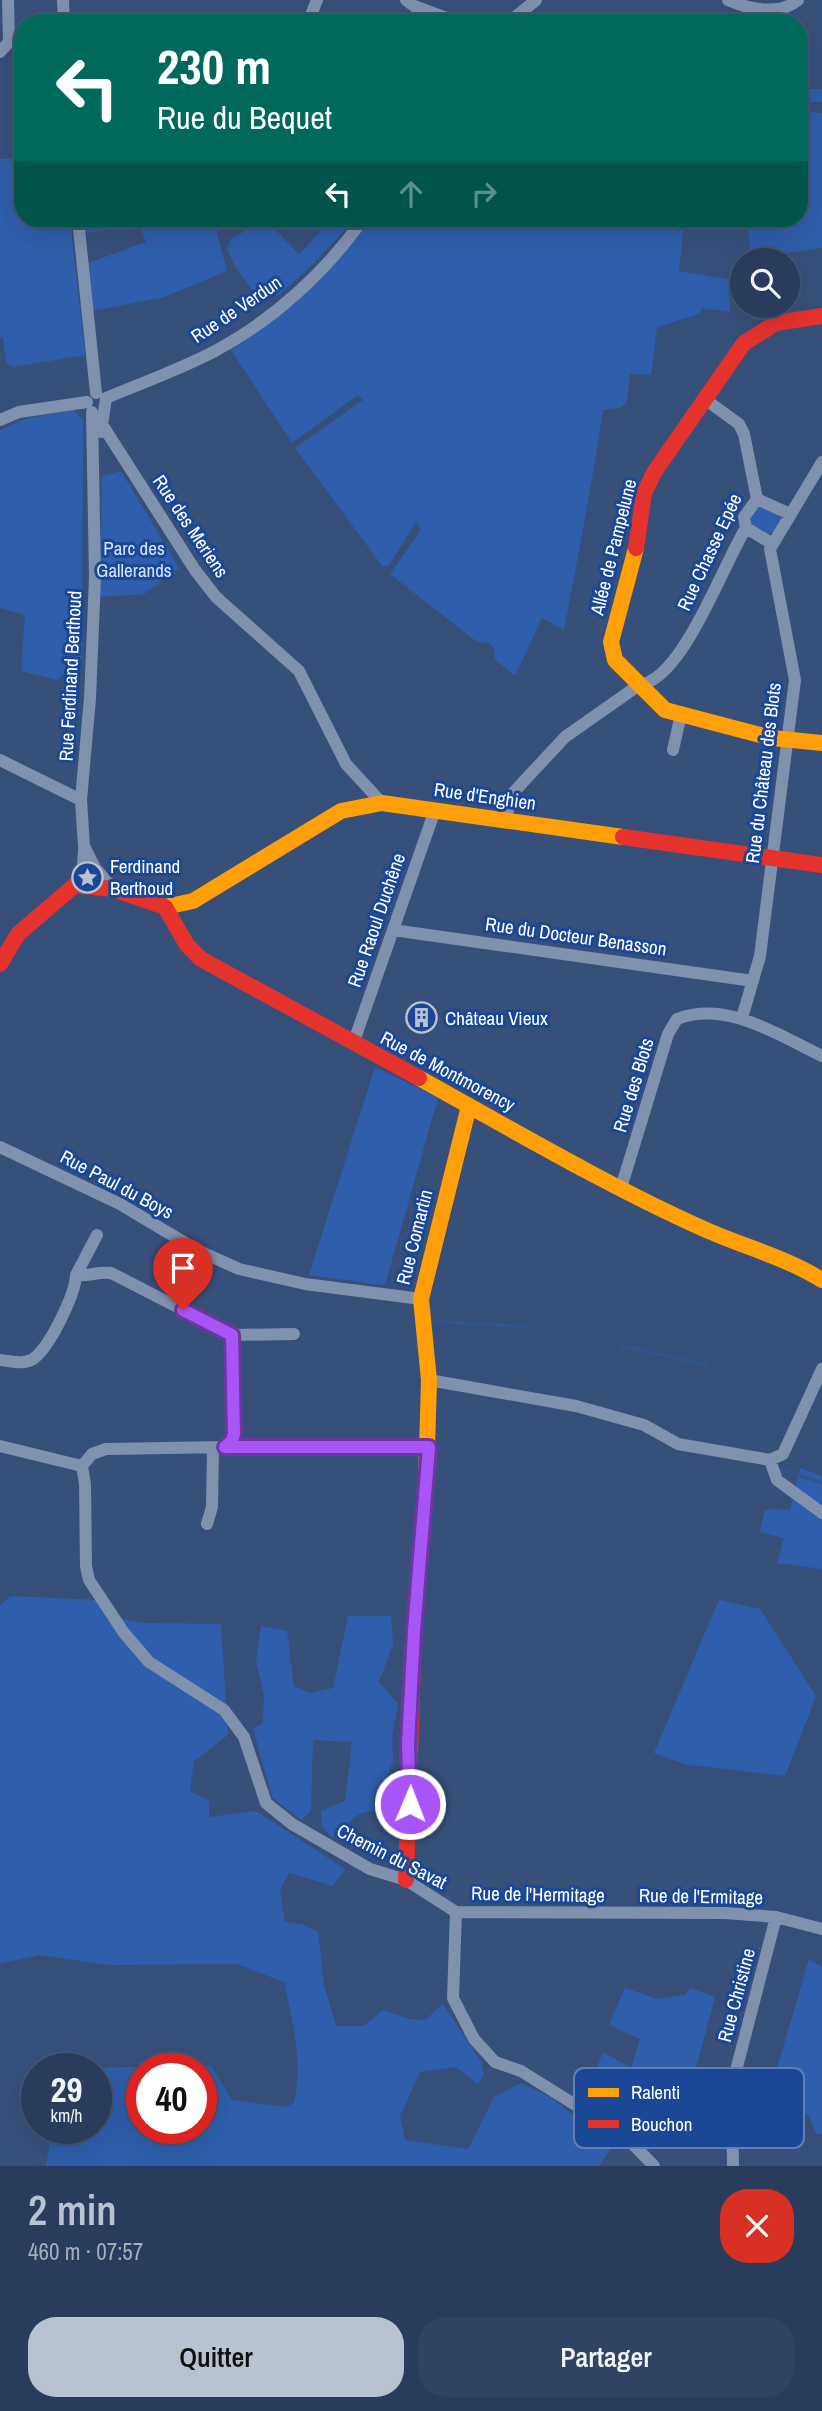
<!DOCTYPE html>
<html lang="fr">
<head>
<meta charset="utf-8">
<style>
	:root { --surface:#293c5c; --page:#314362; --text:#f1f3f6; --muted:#a5adbb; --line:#455672; --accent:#b9c2d0 }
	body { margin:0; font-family:"Archivo Narrow",sans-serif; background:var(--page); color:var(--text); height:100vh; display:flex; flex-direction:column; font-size:26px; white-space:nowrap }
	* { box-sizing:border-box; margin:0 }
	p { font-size:23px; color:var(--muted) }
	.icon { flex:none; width:38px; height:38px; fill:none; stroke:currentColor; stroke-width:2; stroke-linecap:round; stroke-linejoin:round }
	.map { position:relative; height:2166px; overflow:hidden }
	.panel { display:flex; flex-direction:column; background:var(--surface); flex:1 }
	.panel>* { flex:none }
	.hud { position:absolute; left:14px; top:14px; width:794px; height:214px; border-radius:28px; box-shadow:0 7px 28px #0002,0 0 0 2px var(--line); background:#00695c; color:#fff; overflow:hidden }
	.buttons { position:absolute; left:730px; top:248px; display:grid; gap:14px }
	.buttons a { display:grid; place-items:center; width:70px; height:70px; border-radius:50%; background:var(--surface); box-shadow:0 7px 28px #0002,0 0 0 2px var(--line); font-size:35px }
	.speed { position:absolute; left:21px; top:2053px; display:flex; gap:14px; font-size:35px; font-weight:700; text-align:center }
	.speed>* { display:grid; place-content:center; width:91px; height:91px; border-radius:50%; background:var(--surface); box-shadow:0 7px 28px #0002,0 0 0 2px var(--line); line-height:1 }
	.speed small { font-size:18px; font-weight:400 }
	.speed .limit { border:10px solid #d22; background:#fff; color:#111 }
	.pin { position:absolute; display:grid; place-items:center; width:60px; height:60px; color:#fff; margin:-72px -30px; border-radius:50% 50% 50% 0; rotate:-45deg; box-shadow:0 0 7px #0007 }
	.pin .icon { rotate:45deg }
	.me { position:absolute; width:77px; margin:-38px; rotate:1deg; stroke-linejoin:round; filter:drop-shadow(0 0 5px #0008) }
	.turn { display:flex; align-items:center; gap:24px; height:147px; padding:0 28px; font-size:32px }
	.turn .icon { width:91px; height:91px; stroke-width:2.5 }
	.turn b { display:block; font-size:49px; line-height:60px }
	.lanes { display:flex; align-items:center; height:66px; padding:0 28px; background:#0003; justify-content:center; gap:35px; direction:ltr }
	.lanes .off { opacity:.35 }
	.round { display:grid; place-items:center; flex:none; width:74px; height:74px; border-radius:28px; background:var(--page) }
	.overview { display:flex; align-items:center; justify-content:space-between; height:119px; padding:0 28px }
	h1 { font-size:42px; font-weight:600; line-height:52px; color:var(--accent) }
	.action { display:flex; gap:14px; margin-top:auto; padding:14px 28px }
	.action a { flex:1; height:80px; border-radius:28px; background:var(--accent); color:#111; font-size:28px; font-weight:600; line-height:80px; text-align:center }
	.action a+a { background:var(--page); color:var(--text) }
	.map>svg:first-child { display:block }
	.green { fill:#2f5fac; fill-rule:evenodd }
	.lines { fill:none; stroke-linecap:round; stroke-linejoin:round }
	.stream { stroke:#33548d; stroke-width:3.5 }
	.street { stroke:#8091ad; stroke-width:12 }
	.slow { stroke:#ff9f0a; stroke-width:16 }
	.jam { stroke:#e5322d; stroke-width:16 }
	.route-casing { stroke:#6d37a1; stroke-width:18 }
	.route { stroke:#a855f7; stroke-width:12 }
	.labels { text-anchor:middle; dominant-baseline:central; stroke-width:6; stroke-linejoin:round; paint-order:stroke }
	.street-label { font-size:19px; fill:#fff; stroke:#1a4897 }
	.park-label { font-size:19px; fill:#d4e4fb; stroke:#1a4897 }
	.poi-label { font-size:19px; fill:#fff; stroke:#1a4897; text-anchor:start }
	.key { fill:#1a4897; stroke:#5f7fb6; stroke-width:2 }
	.key-label { font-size:19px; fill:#fff }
</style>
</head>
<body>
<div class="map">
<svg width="822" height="2166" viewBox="0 0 822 2166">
	<rect width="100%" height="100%" fill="#37507a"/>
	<path class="green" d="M800 89H822V102H805L810 112 822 113V248L750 258 748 221 732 219H800Z
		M23 158V219H70L85 355 13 367 6 363 3 337H0V159Z
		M83 219H220L217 233 227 271 161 298 91 311 88 263 146 242 140 226 86 233Z
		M265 219 299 254 322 230 310 219H355L312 265 279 295 257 297 235 266 227 249 231 239Z
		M369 219H723L724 230 684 227 679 271 728 279 730 312 702 308 699 314 657 327 651 375 630 374 627 402 620 408 603 410C592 484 578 557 564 630L542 618 515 676 495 659 494 648 488 643 477 642 390 574 421 530 416 522 389 565 383 567 295 448 363 400 358 395 292 443 231 350 293 305 333 264Z
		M74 410 83 420 82 658 57 680 21 671 25 615 0 608V430L28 418Z
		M121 471 179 568 144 594 99 597 102 476Z
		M756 505 779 513 782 521 775 532 766 535 752 525 750 517Z
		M375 1067 438 1098 385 1285 309 1275Z
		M800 1468 822 1476V1569L777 1563 784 1538 760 1532 765 1509 790 1510Z
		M11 1596 96 1600 111 1617 142 1623 221 1624 228 1735 194 1761 190 1791 209 1801V1817L256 1811 345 1869 333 1886 289 1873 280 1889 285 1922 304 1925 318 1932 324 1985 336 2026H364L383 2010 409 2019 425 2020 443 2004 481 2062 484 2075 478 2084 456 2067 420 2072 400 2116 405 2140 468 2149 494 2097 521 2083 552 2098 611 2148 599 2166H46L52 2128H96V2068H91L211 2065 232 2100 285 2107 294 2103C303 2060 293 2024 284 1982L237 1964 109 1965 40 1955 0 1963V1605ZM142 2068H201V2128H142Z
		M719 1600 760 1609 816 1696 785 1776 684 1764 654 1753Z
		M348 1616H391L393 1644 379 1682 398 1704 392 1737 393 1761 376 1810 359 1814 332 1838 322 1826 321 1811 345 1801 352 1742 313 1740 311 1811 301 1820 272 1797 253 1728 263 1724 264 1696 256 1660 261 1626 287 1631 294 1686 309 1693 333 1688Z
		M809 1959 822 1967V2134H816L809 2115 771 2112 772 2085Z
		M625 1988 657 1999 685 1995 690 1988 715 1997 694 2076 653 2072 634 2137 587 2107 591 2103 610 2105 611 2094 592 2080 603 2052 631 2068 640 2039 609 2025Z"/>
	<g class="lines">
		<path class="stream" d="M432 1321 529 1327
			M622 1346 706 1365
			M781 1469 822 1483"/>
		<path class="street" d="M63 0 64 23
			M406 0 414 6 460 23
			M728 0C748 9 780 16 798 0
			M308 23 317 0
			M508 23 536 0
			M0 52 9 42 8 0
			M78 219 96 393
			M106 398C142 383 181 369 215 351 273 320 326 272 363 219
			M92 412 95 577 90 698 81 800 84 846 95 868 113 889
			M0 420 19 412 87 402
			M103 426 195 570 216 597 299 671 346 764 382 803
			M101 432 106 398
			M757 499 790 514
			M746 528 773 544
			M673 750 681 714
			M0 760 81 800
			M505 821 512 794 565 737 639 685C683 680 723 564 746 528L744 517 757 499 744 434 739 424 706 400
			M75 885 83 866 84 849
			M393 930 753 981
			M742 1018 760 956 795 680 770 549 822 462
			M353 1044 435 810
			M0 1147 120 1204 197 1250 239 1269 305 1284 421 1299
			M621 1188 668 1034 677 1019C727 1000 778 1035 822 1056
			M76 1275 97 1235
			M232 1335 294 1334
			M0 1360C11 1361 23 1365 33 1359 50 1347 75 1295 76 1275 89 1277 98 1271 111 1273L232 1335V1441L225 1447 106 1449 92 1454 82 1466
			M429 1380 576 1406 644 1425 678 1444 770 1460 783 1454 822 1369
			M0 1446 82 1466
			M225 1447H429
			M770 1460 777 1480 822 1513
			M82 1466 85 1484 86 1566 89 1580 124 1633 149 1662 224 1710 244 1737 266 1803 292 1824 370 1869 406 1880 456 1912
			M207 1524 212 1507 213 1447
			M456 1912 725 1913 776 1917 822 1929
			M456 1912 453 1998 474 2039 495 2062 521 2071 625 2136 654 2166
			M733 2166 732 2086 776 1917"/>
		<path class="slow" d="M636 548 611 642 615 660 665 710 772 738 822 743
			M165 907 193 901 341 811 382 803 623 837
			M419 1078C513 1130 606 1185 704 1229 744 1247 785 1257 822 1280
			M426 1483 429 1380 421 1299 469 1106"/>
		<path class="jam" d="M636 548 644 493 655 471 744 343 776 323 822 316
			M623 837 822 865
			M0 964 18 934 75 885 113 889 165 907 187 945 201 959 419 1078
			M406 1880 414 1631 426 1483"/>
	</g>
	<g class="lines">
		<defs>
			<path id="route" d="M183 1310 232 1335 234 1434 232 1441 225 1447H429L414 1631 408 1745 410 1804"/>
		</defs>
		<use href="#route" class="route-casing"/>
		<use href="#route" class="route"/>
	</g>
	<defs>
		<symbol id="sight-ring" viewBox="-11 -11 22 22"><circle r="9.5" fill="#1a4897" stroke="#b9c2d0" stroke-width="1.5"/><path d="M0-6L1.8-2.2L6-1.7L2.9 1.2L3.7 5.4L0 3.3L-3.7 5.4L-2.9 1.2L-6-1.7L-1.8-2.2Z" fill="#b9c2d0"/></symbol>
		<symbol id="building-ring" viewBox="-11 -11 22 22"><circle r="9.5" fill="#1a4897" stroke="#b9c2d0" stroke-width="1.5"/><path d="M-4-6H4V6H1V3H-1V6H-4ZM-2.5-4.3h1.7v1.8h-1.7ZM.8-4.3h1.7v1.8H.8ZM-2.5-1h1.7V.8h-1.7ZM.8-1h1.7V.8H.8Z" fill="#b9c2d0"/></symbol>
	</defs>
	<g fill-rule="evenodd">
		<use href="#sight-ring" x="70" y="860" width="35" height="35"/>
		<use href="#building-ring" x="404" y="1000" width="35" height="35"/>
	</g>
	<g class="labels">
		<g class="street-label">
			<text transform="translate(236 309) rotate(-34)">Rue de Verdun</text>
			<text transform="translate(191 526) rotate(56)">Rue des Meriens</text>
			<text transform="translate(613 547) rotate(-76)">Allée de Pampelune</text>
			<text transform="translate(709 552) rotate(-65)">Rue Chasse Epée</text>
			<text transform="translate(70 676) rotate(-87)">Rue Ferdinand Berthoud</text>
			<text transform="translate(763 773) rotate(-83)">Rue du Château des Blots</text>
			<text transform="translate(485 796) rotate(8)">Rue d'Enghien</text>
			<text transform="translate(376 920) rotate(-71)">Rue Raoul Duchêne</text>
			<text transform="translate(576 936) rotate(8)">Rue du Docteur Benasson</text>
			<text transform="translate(448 1071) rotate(28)">Rue de Montmorency</text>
			<text transform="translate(633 1085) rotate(-73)">Rue des Blots</text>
			<text transform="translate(117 1184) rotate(28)">Rue Paul du Boys</text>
			<text transform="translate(414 1237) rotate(-76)">Rue Comartin</text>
			<text transform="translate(392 1856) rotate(27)">Chemin du Savat</text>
			<text transform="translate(538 1894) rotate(1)">Rue de l'Hermitage</text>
			<text transform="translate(701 1896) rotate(1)">Rue de l'Ermitage</text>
			<text transform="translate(736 1995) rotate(-75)">Rue Christine</text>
		</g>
		<g class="park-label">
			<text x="134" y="548">Parc des<tspan x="134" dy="22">Gallerands</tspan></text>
		</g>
		<g class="poi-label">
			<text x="110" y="866">Ferdinand<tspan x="110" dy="22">Berthoud</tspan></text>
			<text x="445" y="1018">Château Vieux</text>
		</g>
	</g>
	<rect x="574" y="2068" width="230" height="80" rx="10" class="key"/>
	<rect x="588" y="2088" width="31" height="9" fill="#ff9f0a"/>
	<rect x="588" y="2120" width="31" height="8" fill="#e5322d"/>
	<g class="key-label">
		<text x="631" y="2099">Ralenti</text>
		<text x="631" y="2131">Bouchon</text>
	</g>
</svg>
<div class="buttons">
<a><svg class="icon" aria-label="search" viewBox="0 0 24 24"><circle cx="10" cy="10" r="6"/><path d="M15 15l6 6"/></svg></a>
</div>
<div class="speed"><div>29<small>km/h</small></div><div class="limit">40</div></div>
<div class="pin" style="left:183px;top:1310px;background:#d93025"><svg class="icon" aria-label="arrive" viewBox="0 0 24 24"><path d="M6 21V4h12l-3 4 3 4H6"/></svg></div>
<svg class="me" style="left:410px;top:1804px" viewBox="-20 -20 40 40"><circle r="17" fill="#a855f7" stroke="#fff" stroke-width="3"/><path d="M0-11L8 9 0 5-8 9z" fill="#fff"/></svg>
<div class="hud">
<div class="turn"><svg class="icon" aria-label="left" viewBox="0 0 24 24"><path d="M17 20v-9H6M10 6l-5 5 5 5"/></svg><div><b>230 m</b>Rue du Bequet</div></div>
<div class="lanes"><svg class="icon" aria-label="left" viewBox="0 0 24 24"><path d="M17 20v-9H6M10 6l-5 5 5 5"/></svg><svg class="icon off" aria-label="ahead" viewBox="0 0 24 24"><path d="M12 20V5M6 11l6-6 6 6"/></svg><svg class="icon off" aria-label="right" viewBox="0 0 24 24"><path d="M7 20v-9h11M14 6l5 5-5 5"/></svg></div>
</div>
</div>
<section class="panel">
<div class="overview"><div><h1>2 min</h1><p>460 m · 07:57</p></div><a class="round" style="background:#d93025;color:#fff"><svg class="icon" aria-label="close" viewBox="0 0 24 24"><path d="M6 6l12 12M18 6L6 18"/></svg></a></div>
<div class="action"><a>Quitter</a><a>Partager</a></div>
</section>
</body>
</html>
